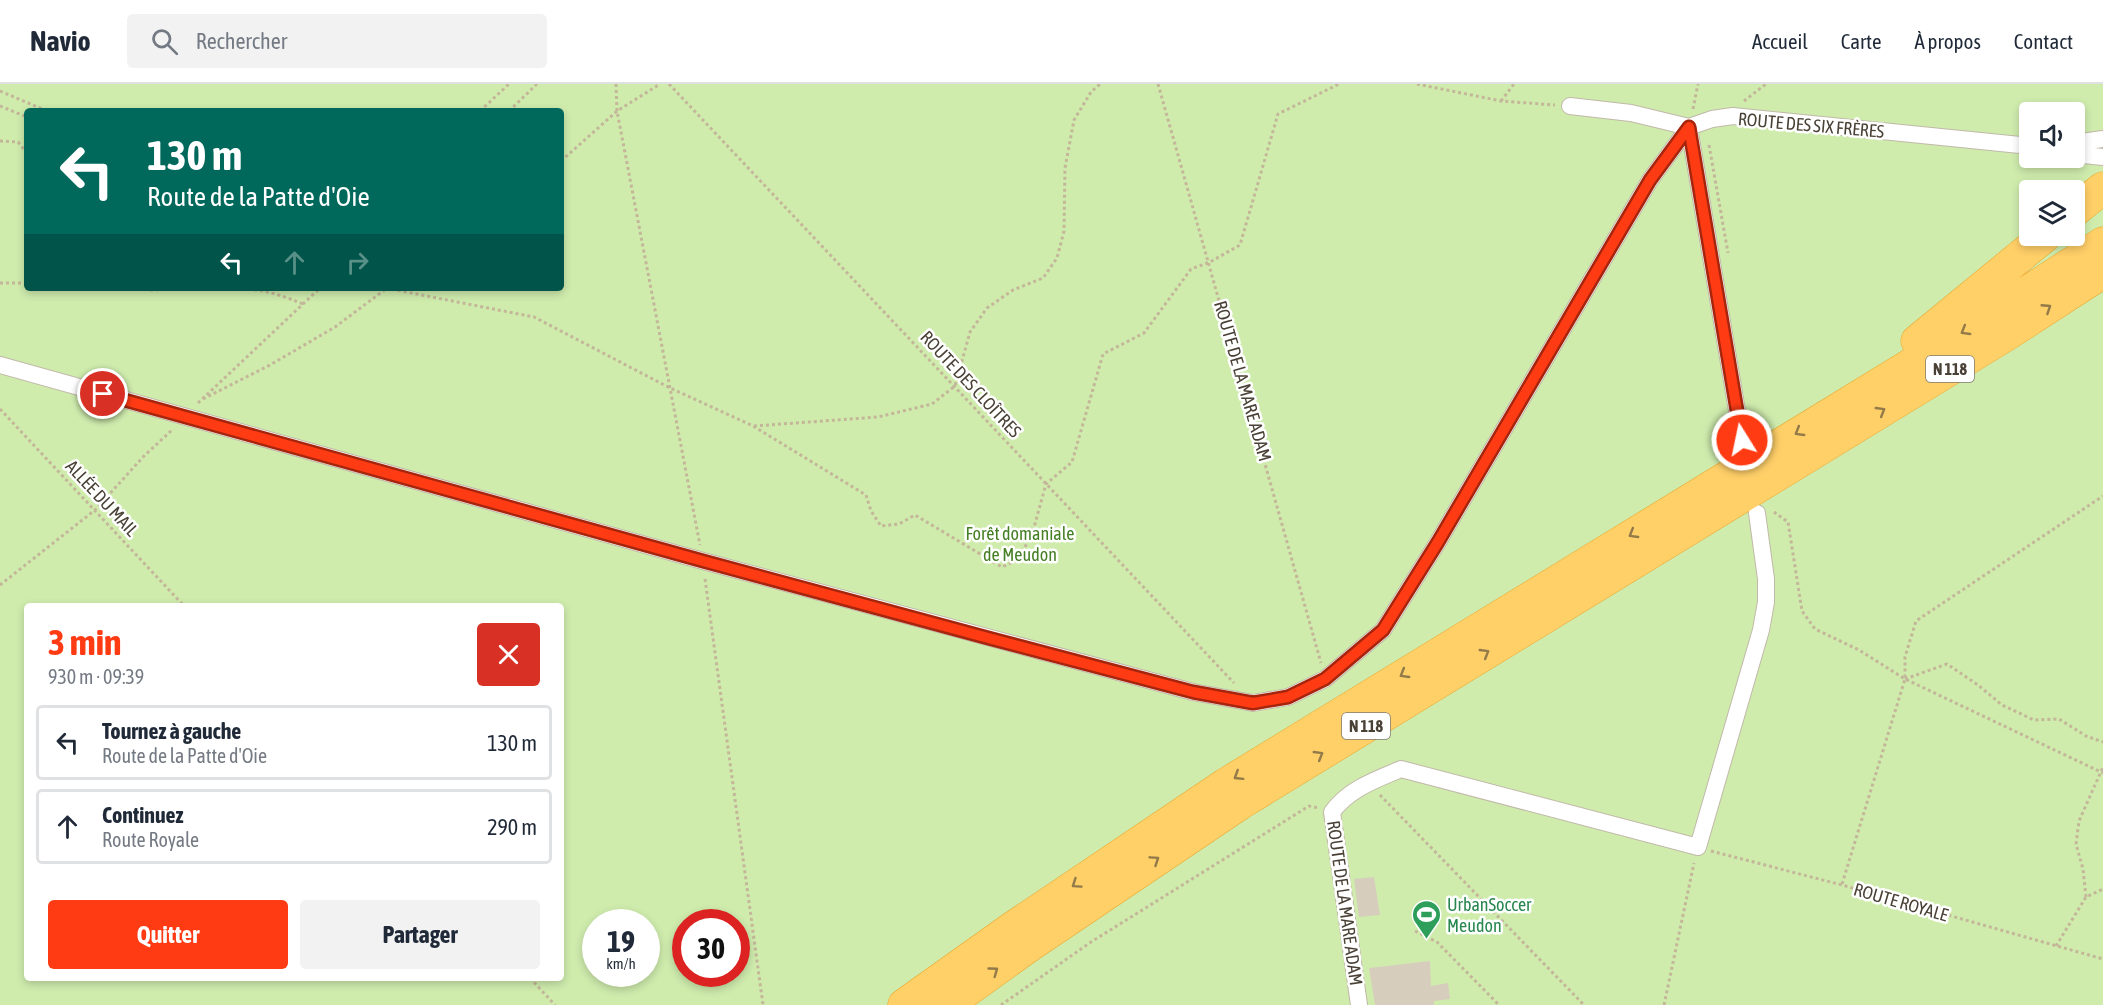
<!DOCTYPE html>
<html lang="fr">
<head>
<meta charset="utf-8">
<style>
	:root { --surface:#fff; --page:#f2f2f3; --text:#1f2937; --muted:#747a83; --line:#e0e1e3; --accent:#ff3b14 }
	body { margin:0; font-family:"Asap Condensed",sans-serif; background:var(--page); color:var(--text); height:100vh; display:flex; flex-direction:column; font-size:22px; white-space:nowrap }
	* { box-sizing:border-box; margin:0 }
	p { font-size:20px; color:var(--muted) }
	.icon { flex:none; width:33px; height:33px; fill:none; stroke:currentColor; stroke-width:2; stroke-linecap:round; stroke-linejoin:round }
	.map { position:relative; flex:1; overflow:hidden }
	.details { position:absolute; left:24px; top:519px; width:540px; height:378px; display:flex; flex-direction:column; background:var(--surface); border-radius:6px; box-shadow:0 3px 9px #0003 }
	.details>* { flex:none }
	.top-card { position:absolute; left:24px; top:24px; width:540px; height:183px; border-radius:6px; box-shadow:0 3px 9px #0003; background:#00695c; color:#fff; overflow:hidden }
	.buttons { position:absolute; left:2019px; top:18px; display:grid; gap:12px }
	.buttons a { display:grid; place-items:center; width:66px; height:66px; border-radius:6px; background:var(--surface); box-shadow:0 3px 9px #0003; font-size:30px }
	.speed { position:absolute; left:582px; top:825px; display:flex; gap:12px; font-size:30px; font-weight:700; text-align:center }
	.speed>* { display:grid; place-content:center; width:78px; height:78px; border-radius:50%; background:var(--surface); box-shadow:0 3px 9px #0003; line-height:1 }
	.speed small { font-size:15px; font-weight:400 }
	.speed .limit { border:9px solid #d22; background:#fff; color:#111 }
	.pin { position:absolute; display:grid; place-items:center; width:51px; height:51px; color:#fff; margin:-26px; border:3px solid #fff; border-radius:50%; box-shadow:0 2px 6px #0007 }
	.me { position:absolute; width:66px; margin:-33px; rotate:350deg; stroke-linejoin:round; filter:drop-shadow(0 0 4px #0008) }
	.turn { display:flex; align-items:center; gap:21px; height:126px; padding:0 24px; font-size:27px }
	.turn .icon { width:78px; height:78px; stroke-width:2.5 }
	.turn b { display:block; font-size:42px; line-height:51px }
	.lanes { display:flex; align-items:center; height:57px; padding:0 24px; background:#0003; justify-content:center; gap:30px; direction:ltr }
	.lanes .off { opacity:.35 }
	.round { display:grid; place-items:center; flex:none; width:63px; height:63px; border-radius:6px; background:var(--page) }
	.headline { display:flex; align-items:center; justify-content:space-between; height:102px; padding:0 24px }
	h1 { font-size:36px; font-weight:700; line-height:45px; color:var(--accent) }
	.primary-button { display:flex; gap:12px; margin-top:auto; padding:12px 24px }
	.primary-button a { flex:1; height:69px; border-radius:6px; background:var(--accent); color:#fff; font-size:24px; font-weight:700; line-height:69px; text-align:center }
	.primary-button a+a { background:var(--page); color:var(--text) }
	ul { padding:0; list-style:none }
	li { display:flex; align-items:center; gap:18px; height:75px; margin:0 12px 9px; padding:0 12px; border:3px solid var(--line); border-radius:6px }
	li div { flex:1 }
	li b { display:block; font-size:22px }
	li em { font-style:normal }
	header { display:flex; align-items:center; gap:36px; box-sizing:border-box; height:84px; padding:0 30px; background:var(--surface); border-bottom:2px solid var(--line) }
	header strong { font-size:28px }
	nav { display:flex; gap:33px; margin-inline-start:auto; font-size:21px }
	.search { width:420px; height:54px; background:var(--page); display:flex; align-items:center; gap:15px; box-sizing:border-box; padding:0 21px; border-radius:6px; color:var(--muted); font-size:22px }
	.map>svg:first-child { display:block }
	.green { fill:#cfecad; fill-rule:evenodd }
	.building { fill:#d7cdbc }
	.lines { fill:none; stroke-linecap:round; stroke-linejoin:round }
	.street-casing { stroke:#c1b9a9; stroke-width:18 }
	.highway-casing { stroke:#e9a72d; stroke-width:33 }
	.path { stroke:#c4b699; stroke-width:3; stroke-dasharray:3 3; stroke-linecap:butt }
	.street { stroke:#fff; stroke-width:16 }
	.highway { stroke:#ffcf68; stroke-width:32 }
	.oneway { stroke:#927a49 }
	.route-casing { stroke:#a6260d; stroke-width:15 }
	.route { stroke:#ff3b14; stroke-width:10 }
	.labels { text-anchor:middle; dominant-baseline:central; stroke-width:5; stroke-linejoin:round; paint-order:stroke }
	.shield { fill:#fff; stroke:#807a72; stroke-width:1.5 }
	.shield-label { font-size:16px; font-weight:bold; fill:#494135 }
	.street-label { font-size:18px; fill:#494135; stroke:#fff }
	.park-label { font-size:18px; fill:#457f24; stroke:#fff }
	.leisure-label { font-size:18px; fill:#27864d; stroke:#fff; text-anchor:start }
</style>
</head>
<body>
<header>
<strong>Navio</strong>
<div class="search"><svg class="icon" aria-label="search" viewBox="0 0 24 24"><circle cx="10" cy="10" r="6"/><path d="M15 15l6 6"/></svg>Rechercher</div>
<nav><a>Accueil</a><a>Carte</a><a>À propos</a><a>Contact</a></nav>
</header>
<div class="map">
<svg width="2103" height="921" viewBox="0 0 2103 921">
	<rect width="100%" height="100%" fill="#f5f1e7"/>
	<path class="green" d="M0 0H2103V921H0ZM27 27H561V204H27ZM2030 28H2074V74H2030ZM2030 106H2074V152H2030ZM27 522H561V894H27ZM596 838H646V890H596ZM686 838H736V890H686Z"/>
	<path class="building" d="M1374 793 1380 831 1359 833 1354 795Z
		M1430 877 1431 902 1448 899 1450 915 1434 917V921H1375L1369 884Z"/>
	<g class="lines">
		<defs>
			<path id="street" d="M1570 22 1631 29 1689 43 1712 35 1733 32 2030 62
				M1689 43 1742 356
				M2074 59 2103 55
				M2074 70 2103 73
				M0 281 703 477 1193 608 1253 619 1288 613 1325 595 1383 546 1438 458 1650 96 1689 43
				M1359 921 1332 728C1349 705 1375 696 1401 685L1698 763 1761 546 1766 518V495L1757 429"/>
			<path id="highway" d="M2074 127 2103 104
				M1917 257 2045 152
				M904 921 1012 844 1226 700 1982 237 2103 159
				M947 921 1029 862 1241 719 2006 251 2103 188"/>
		</defs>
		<use href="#street" class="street-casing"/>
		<use href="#highway" class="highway-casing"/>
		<path class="path" d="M616 0 617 27 700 461
			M669 0 1234 599
			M1158 0 1321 579
			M1417 0 1501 17 1555 21
			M0 7 47 27
			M1501 17 1514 0
			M1744 17 1766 0
			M0 22 27 33
			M1693 25 1698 0
			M480 27 509 0
			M509 27 537 0
			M0 57 18 58 27 69
			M1709 61 1728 169
			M561 77 617 27 660 0
			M0 199H27
			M120 204 150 206 202 204
			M218 204C254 204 269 206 303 220
			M386 204 534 233 670 304 753 342 866 411 871 427 881 442 899 440 915 431 1002 483 1015 477 1031 454 1046 400 1072 378 1103 270 1144 249 1191 185 1210 178 1240 161 1278 30 1339 0
			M203 315 270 281 335 243 387 204
			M198 319 320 204
			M0 325 184 522
			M754 342 878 333 932 320 955 302 970 248 987 224 1013 206 1043 194 1057 174 1064 147 1065 84 1074 36 1091 8 1100 0
			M1774 428 1788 438 1802 527 1815 545 1859 566 1905 595 2103 689
			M705 495 763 921
			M0 501 95 426 144 372 172 346
			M1905 595 1947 580 1978 601 2002 621 2034 636 2059 635 2086 652 2103 658
			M1380 711 1584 921
			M1711 767 1842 801 2103 875
			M1842 800 1905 595V573L1916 537 2103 412
			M2086 813 2083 785 2076 760 2079 737 2103 683
			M1415 847 1437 858 1499 921
			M2056 862 2086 813 2103 805
			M530 894 555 921
			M1001 921 1091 858 1309 722 1319 724
			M1664 921 1694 779"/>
		<use href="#street" class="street"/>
		<use href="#highway" class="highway"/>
	</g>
	<defs><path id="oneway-chevron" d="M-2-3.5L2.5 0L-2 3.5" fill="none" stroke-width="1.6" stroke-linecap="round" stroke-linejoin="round" transform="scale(1.5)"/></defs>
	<g class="oneway">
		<use href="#oneway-chevron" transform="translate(2047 224) rotate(-33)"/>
		<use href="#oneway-chevron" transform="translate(1965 247) rotate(149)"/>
		<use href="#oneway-chevron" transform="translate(1881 327) rotate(-31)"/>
		<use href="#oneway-chevron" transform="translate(1799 348) rotate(149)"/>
		<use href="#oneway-chevron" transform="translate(1633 450) rotate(149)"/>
		<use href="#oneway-chevron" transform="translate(1485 569) rotate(-31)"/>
		<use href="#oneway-chevron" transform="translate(1404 590) rotate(149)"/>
		<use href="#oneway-chevron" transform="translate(1319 671) rotate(-31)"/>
		<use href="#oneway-chevron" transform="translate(1238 692) rotate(148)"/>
		<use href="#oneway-chevron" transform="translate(1155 776) rotate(-34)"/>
		<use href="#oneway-chevron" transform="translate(1076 800) rotate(146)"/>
		<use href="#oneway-chevron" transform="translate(994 887) rotate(-36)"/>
	</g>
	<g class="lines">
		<defs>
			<path id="route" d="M103 310 703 477 992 555 1193 608 1253 619 1288 613 1325 595 1383 546 1438 458 1650 96 1689 43 1742 356"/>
		</defs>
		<use href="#route" class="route-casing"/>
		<use href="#route" class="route"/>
	</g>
	<defs>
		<symbol id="stadium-pin" viewBox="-11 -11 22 30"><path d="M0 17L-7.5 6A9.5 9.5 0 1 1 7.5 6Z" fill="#2e9e5b" stroke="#fff"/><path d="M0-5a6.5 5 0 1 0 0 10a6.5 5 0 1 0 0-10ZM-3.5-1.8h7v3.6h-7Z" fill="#fff"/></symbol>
	</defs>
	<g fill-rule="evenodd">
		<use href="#stadium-pin" x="1410" y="814" width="33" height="45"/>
	</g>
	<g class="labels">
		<g class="shield">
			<rect x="1926" y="272" width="48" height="26" rx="4.5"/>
			<rect x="1342" y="629" width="48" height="26" rx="4.5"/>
		</g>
		<g class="shield-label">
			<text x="1950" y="285">N 118</text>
			<text x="1366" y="642">N 118</text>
		</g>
		<g class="street-label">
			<text transform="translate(1811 41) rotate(5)">ROUTE DES SIX FRÈRES</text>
			<text transform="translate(1243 297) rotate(74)">ROUTE DE LA MARE ADAM</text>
			<text transform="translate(971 300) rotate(47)">ROUTE DES CLOÎTRES</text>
			<text transform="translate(102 414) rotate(47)">ALLÉE DU MAIL</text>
			<text transform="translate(1901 818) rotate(16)">ROUTE ROYALE</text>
			<text transform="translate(1345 819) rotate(82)">ROUTE DE LA MARE ADAM</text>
		</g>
		<g class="park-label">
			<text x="1020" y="449">Forêt domaniale<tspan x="1020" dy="21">de Meudon</tspan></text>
		</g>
		<g class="leisure-label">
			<text x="1447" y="820">UrbanSoccer<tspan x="1447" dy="21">Meudon</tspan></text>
		</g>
	</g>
</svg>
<div class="buttons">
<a><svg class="icon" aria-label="sound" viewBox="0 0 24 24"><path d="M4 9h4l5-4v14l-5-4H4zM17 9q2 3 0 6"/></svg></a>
<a><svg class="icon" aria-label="layers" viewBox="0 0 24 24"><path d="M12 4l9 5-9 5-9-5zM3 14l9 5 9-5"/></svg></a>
</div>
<div class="speed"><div>19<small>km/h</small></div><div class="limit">30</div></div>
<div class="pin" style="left:103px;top:310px;background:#d93025"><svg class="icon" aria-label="arrive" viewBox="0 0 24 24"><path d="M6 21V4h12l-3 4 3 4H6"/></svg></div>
<svg class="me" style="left:1742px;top:356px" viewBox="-20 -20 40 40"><circle r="17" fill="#ff3b14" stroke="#fff" stroke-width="3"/><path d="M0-11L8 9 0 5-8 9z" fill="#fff"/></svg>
<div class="top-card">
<div class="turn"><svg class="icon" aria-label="left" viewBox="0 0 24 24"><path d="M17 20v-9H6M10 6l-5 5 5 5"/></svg><div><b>130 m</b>Route de la Patte d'Oie</div></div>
<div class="lanes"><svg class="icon" aria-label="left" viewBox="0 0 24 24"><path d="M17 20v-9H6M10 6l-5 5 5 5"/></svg><svg class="icon off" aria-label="ahead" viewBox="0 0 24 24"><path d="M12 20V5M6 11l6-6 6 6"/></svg><svg class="icon off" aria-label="right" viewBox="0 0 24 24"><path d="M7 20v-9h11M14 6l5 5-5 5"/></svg></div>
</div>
<section class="details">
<div class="headline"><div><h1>3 min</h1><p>930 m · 09:39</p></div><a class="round" style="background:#d93025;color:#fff"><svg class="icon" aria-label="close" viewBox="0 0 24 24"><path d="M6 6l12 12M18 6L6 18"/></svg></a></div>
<ul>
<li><svg class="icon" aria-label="left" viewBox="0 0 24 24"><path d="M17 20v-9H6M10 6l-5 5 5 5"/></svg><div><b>Tournez à gauche</b><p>Route de la Patte d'Oie</p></div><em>130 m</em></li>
<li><svg class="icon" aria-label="ahead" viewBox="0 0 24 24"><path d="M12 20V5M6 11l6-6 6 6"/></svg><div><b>Continuez</b><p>Route Royale</p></div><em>290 m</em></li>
</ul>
<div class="primary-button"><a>Quitter</a><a>Partager</a></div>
</section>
</div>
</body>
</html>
